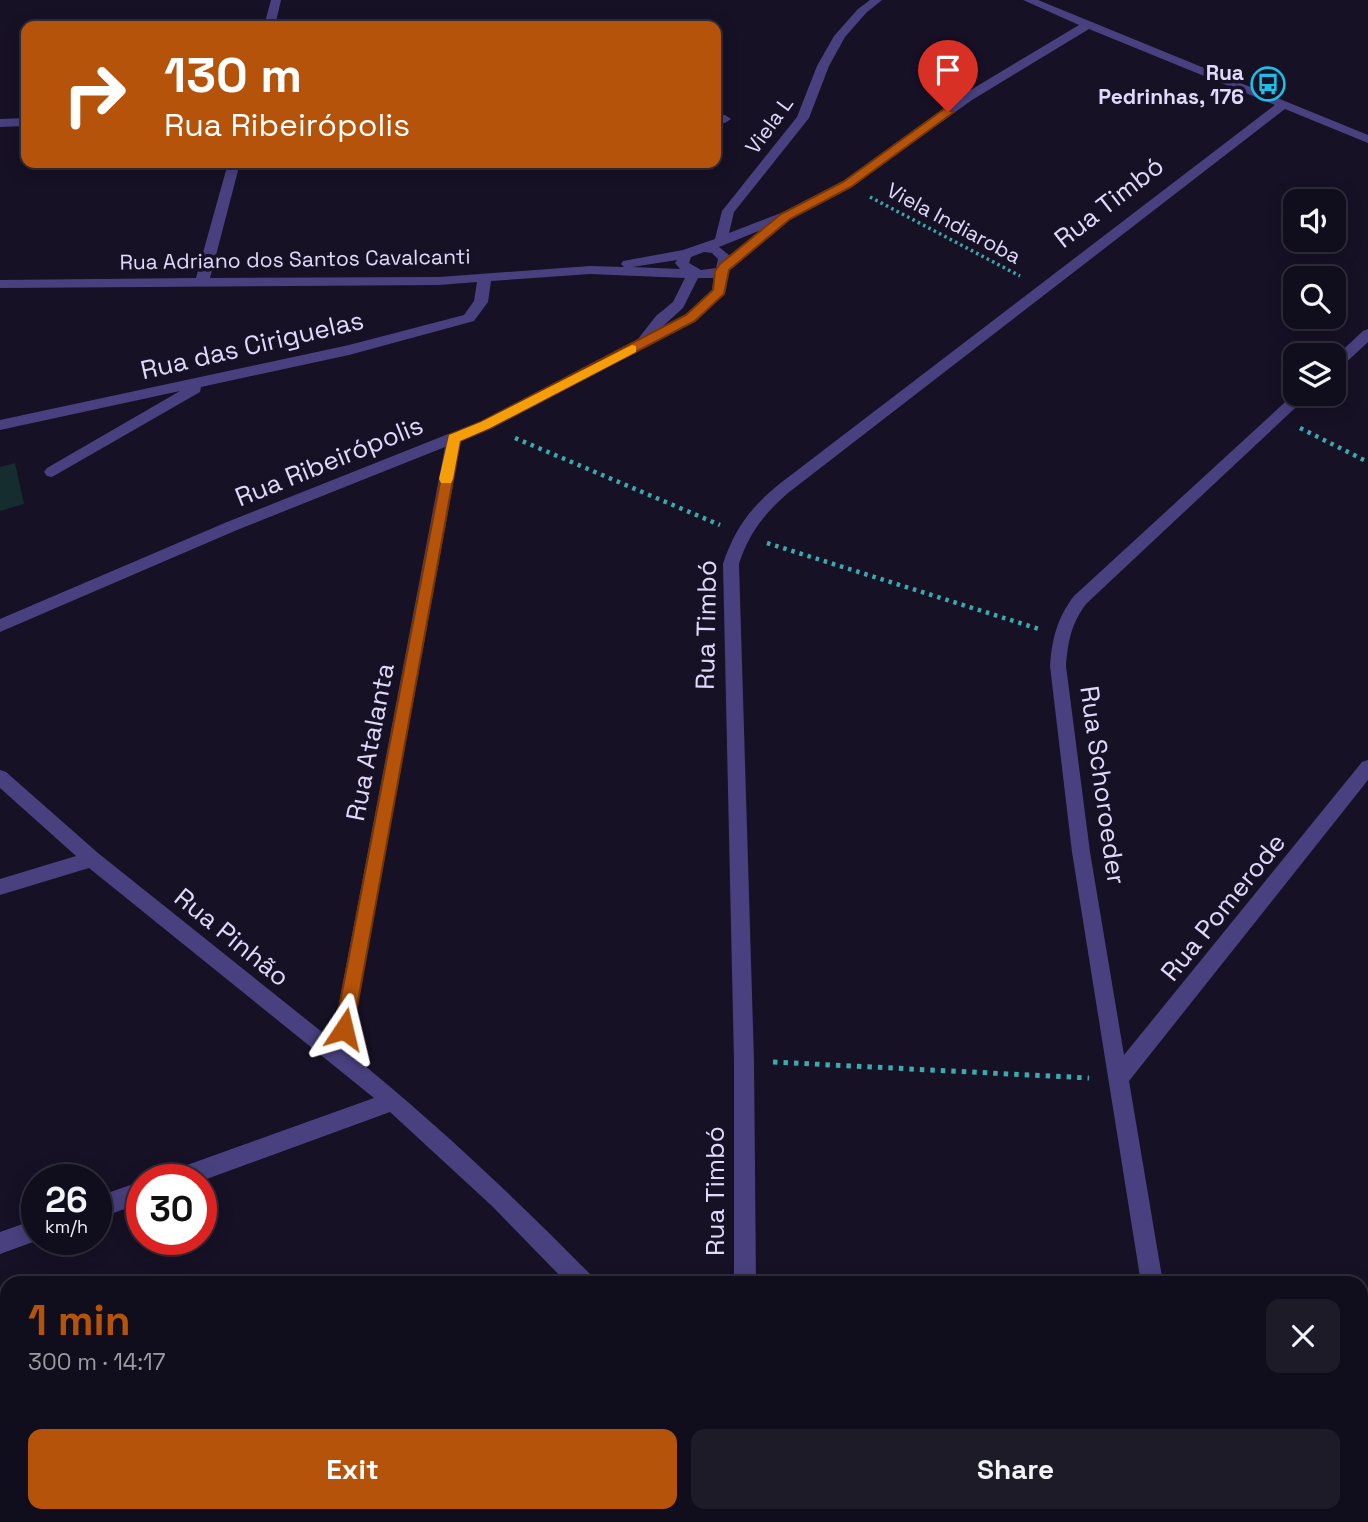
<!DOCTYPE html>
<html lang="en">
<head>
<meta charset="utf-8">
<style>
	:root { --surface:#100d1c; --page:#1e1b29; --text:#f1f3f6; --muted:#9c9ca3; --line:#302d3b; --accent:#b45309 }
	body { margin:0; font-family:"Space Grotesk",sans-serif; background:var(--page); color:var(--text); height:100vh; display:flex; flex-direction:column; font-size:26px; white-space:nowrap }
	* { box-sizing:border-box; margin:0 }
	p { font-size:23px; color:var(--muted) }
	.icon { flex:none; width:38px; height:38px; fill:none; stroke:currentColor; stroke-width:2; stroke-linecap:round; stroke-linejoin:round }
	.map { position:relative; flex:1; overflow:hidden }
	.side { position:absolute; left:0px; top:1276px; width:1368px; height:247px; display:flex; flex-direction:column; background:var(--surface); border-radius:21px 21px 0 0; box-shadow:0 4px 18px #0003,0 0 0 2px var(--line) }
	.side>* { flex:none }
	.top-card { position:absolute; left:21px; top:21px; width:700px; height:147px; border-radius:14px; box-shadow:0 4px 18px #0003,0 0 0 2px var(--line); background:#b45309; color:#fff; overflow:hidden }
	.tools { position:absolute; left:1283px; top:189px; display:grid; gap:14px }
	.tools a { display:grid; place-items:center; width:63px; height:63px; border-radius:14px; background:var(--surface); box-shadow:0 4px 18px #0003,0 0 0 2px var(--line); font-size:35px }
	.speed { position:absolute; left:21px; top:1164px; display:flex; gap:14px; font-size:35px; font-weight:700; text-align:center }
	.speed>* { display:grid; place-content:center; width:91px; height:91px; border-radius:50%; background:var(--surface); box-shadow:0 4px 18px #0003,0 0 0 2px var(--line); line-height:1 }
	.speed small { font-size:18px; font-weight:400 }
	.speed .limit { border:10px solid #d22; background:#fff; color:#111 }
	.pin { position:absolute; display:grid; place-items:center; width:60px; height:60px; color:#fff; margin:-72px -30px; border-radius:50% 50% 50% 0; rotate:-45deg; box-shadow:0 0 7px #0007 }
	.pin .icon { rotate:45deg }
	.me { position:absolute; width:77px; margin:-38px; rotate:10deg; stroke-linejoin:round; filter:drop-shadow(0 0 5px #0008) }
	.turn { display:flex; align-items:center; gap:24px; height:147px; padding:0 28px; font-size:32px }
	.turn .icon { width:91px; height:91px; stroke-width:2.5 }
	.turn b { display:block; font-size:49px; line-height:60px }
	.round { display:grid; place-items:center; flex:none; width:74px; height:74px; border-radius:14px; background:var(--page) }
	.headline { display:flex; align-items:center; justify-content:space-between; height:119px; padding:0 28px }
	h1 { font-size:42px; font-weight:800; line-height:52px; color:var(--accent) }
	.cta { display:flex; gap:14px; margin-top:auto; padding:14px 28px }
	.cta a { flex:1; height:80px; border-radius:14px; background:var(--accent); color:#fff; font-size:28px; font-weight:800; line-height:80px; text-align:center }
	.cta a+a { background:var(--page); color:var(--text) }
	.map>svg:first-child { display:block }
	.green { fill:#152d2e }
	.lines { fill:none; stroke-linecap:round; stroke-linejoin:round }
	.path-far2 { stroke:#3ca9ac; stroke-width:3.5; stroke-dasharray:2.5 3.5; stroke-linecap:butt }
	.path-far1 { stroke:#3ca9ac; stroke-width:4.5; stroke-dasharray:3.5 5; stroke-linecap:butt }
	.path { stroke:#3ca9ac; stroke-width:5; stroke-dasharray:4.5 6; stroke-linecap:butt }
	.minor { fill:#49417f; fill-rule:evenodd }
	.route { fill:#b45309; stroke:#753606; stroke-width:2 }
	.slow { fill:#f59e0b }
	.labels { text-anchor:middle; dominant-baseline:central; stroke-width:7; stroke-linejoin:round; paint-order:stroke }
	.far-poi-label { font-size:21px; font-weight:bold; fill:#e0d9fb; stroke:#161125; text-anchor:end }
	.far-street-label { font-size:21px; fill:#e0d9fb; stroke:#161125 }
	.street-label { font-size:26px; fill:#e0d9fb; stroke:#161125 }
</style>
</head>
<body>
<div class="map">
<svg width="1368" height="1522" viewBox="0 0 1368 1522">
	<rect width="100%" height="100%" fill="#161125"/>
	<path class="green" d="M15 463 24 504 0 511V467Z"/>
	<g class="lines">
		<path class="path-far2" d="M870 197 1020 276"/>
		<path class="path-far1" d="M1300 428 1368 462
			M515 438 720 525
			M767 543 1039 629"/>
		<path class="path" d="M773 1062 1089 1078"/>
		<path class="minor" d="M271 0H281L275 26H264Z
			M870 0H882L866 13 845 37 829 66 809 118 734 212 729 233 781 213 843 181 964 94 1079 25 1023 0H1038L1368 135V143L1285 109 788 493C764 514 749 533 739 564L754 1061 756 1283H734V1061L723 564C734 530 750 508 778 485L1275 105 1089 29 972 100 851 187 780 223V228L727 271 726 291 695 321 491 429 461 441 349 1053C435 1122 514 1197 591 1275L594 1283H567L492 1206 390 1112 201 1181 166 1180 169 1173 176 1169 374 1098 89 868 0 895V879L76 856 0 788V770L6 772 98 853 332 1040 445 447 237 530 0 632V619L227 522 481 421 638 339 656 316 673 302 685 278 590 274 491 281 488 302 474 321 349 355 201 387 200 392 52 477 47 476 44 472 47 468 180 391 0 430V420L349 345 464 315 474 301 477 282 439 285 0 288V280L196 278 228 163H240L210 278 439 277 590 266 624 267 621 264 623 261 683 250 715 239 722 211 797 117 817 66 834 36 858 9ZM761 230 730 256 719 247ZM704 252 712 253 718 259 716 268 701 270 689 263 691 257ZM677 260 675 263 680 269 632 267ZM698 278H714L712 290 685 315 662 327 683 308Z
			M716 115H725L731 119 725 123H716Z
			M26 118V126L0 127V119Z
			M1368 329V342L1339 369 1334 371V358L1363 331Z
			M1295 393 1310 394 1086 604C1071 624 1068 642 1066 666L1090 852 1124 1055 1362 762 1368 760V780L1129 1081 1163 1283H1141L1072 852 1050 666C1052 639 1057 618 1074 596Z
			M142 1181V1203L96 1219V1197Z
			M37 1219V1239H41L0 1254V1232Z
			M621 1516H659L656 1522H618Z
			M733 1516H757V1522H733Z
			M1180 1516H1204L1205 1522H1181Z"/>
	</g>
	<path class="route" d="M944 109 954 112 851 187 790 219 729 270 724 294 695 321 490 428 460 441 353 1029 350 1035 344 1037 338 1035 335 1029 449 435 481 422 686 315 713 290 715 271 720 264 781 214 843 182Z"/>
	<path class="slow" d="M632 345 636 346V352L490 428 460 441 453 479 451 483H441L439 479 449 435 481 422Z"/>
	<defs>
		<symbol id="bus-ring" viewBox="-11 -11 22 22"><circle r="9.5" fill="#161125" stroke="#19c1e8" stroke-width="1.5"/><path d="M-5-6H5V4H4V6H2V4H-2V6H-4V4H-5ZM-3.5-4V0h7V-4ZM-3.5 1.2v1.5H-2V1.2ZM2 1.2v1.5H3.5V1.2Z" fill="#19c1e8"/></symbol>
	</defs>
	<g fill-rule="evenodd">
		<use href="#bus-ring" x="1249" y="65" width="38" height="38"/>
	</g>
	<g class="labels">
		<g class="far-poi-label">
			<text x="1244" y="72">Rua<tspan x="1244" dy="24">Pedrinhas, 176</tspan></text>
		</g>
		<g class="far-street-label">
			<text transform="translate(769 125) rotate(-54)">Viela L</text>
			<text transform="translate(954 223) rotate(28)">Viela Indiaroba</text>
			<text transform="translate(295 259) rotate(-1)">Rua Adriano dos Santos Cavalcanti</text>
		</g>
		<g class="street-label">
			<text transform="translate(1109 202) rotate(-38)">Rua Timbó</text>
			<text transform="translate(252 345) rotate(-13)">Rua das Ciriguelas</text>
			<text transform="translate(329 461) rotate(-22)">Rua Ribeirópolis</text>
			<text transform="translate(706 625) rotate(-89)">Rua Timbó</text>
			<text transform="translate(370 742) rotate(-79)">Rua Atalanta</text>
			<text transform="translate(1103 785) rotate(82)">Rua Schoroeder</text>
			<text transform="translate(1223 907) rotate(-51)">Rua Pomerode</text>
			<text transform="translate(232 937) rotate(39)">Rua Pinhão</text>
			<text transform="translate(715 1191) rotate(-90)">Rua Timbó</text>
		</g>
	</g>
</svg>
<div class="tools">
<a><svg class="icon" aria-label="sound" viewBox="0 0 24 24"><path d="M4 9h4l5-4v14l-5-4H4zM17 9q2 3 0 6"/></svg></a>
<a><svg class="icon" aria-label="search" viewBox="0 0 24 24"><circle cx="10" cy="10" r="6"/><path d="M15 15l6 6"/></svg></a>
<a><svg class="icon" aria-label="layers" viewBox="0 0 24 24"><path d="M12 4l9 5-9 5-9-5zM3 14l9 5 9-5"/></svg></a>
</div>
<div class="speed"><div>26<small>km/h</small></div><div class="limit">30</div></div>
<div class="pin" style="left:948px;top:112px;background:#d93025"><svg class="icon" aria-label="arrive" viewBox="0 0 24 24"><path d="M6 21V4h12l-3 4 3 4H6"/></svg></div>
<svg class="me" style="left:344px;top:1029px" viewBox="-20 -20 40 40"><path d="M0-17L14 15 0 8-14 15z" fill="#b45309" stroke="#fff" stroke-width="4"/></svg>
<div class="top-card">
<div class="turn"><svg class="icon" aria-label="right" viewBox="0 0 24 24"><path d="M7 20v-9h11M14 6l5 5-5 5"/></svg><div><b>130 m</b>Rua Ribeirópolis</div></div>
</div>
<section class="side">
<div class="headline"><div><h1>1 min</h1><p>300 m · 14:17</p></div><a class="round"><svg class="icon" aria-label="close" viewBox="0 0 24 24"><path d="M6 6l12 12M18 6L6 18"/></svg></a></div>
<div class="cta"><a>Exit</a><a>Share</a></div>
</section>
</div>
</body>
</html>
